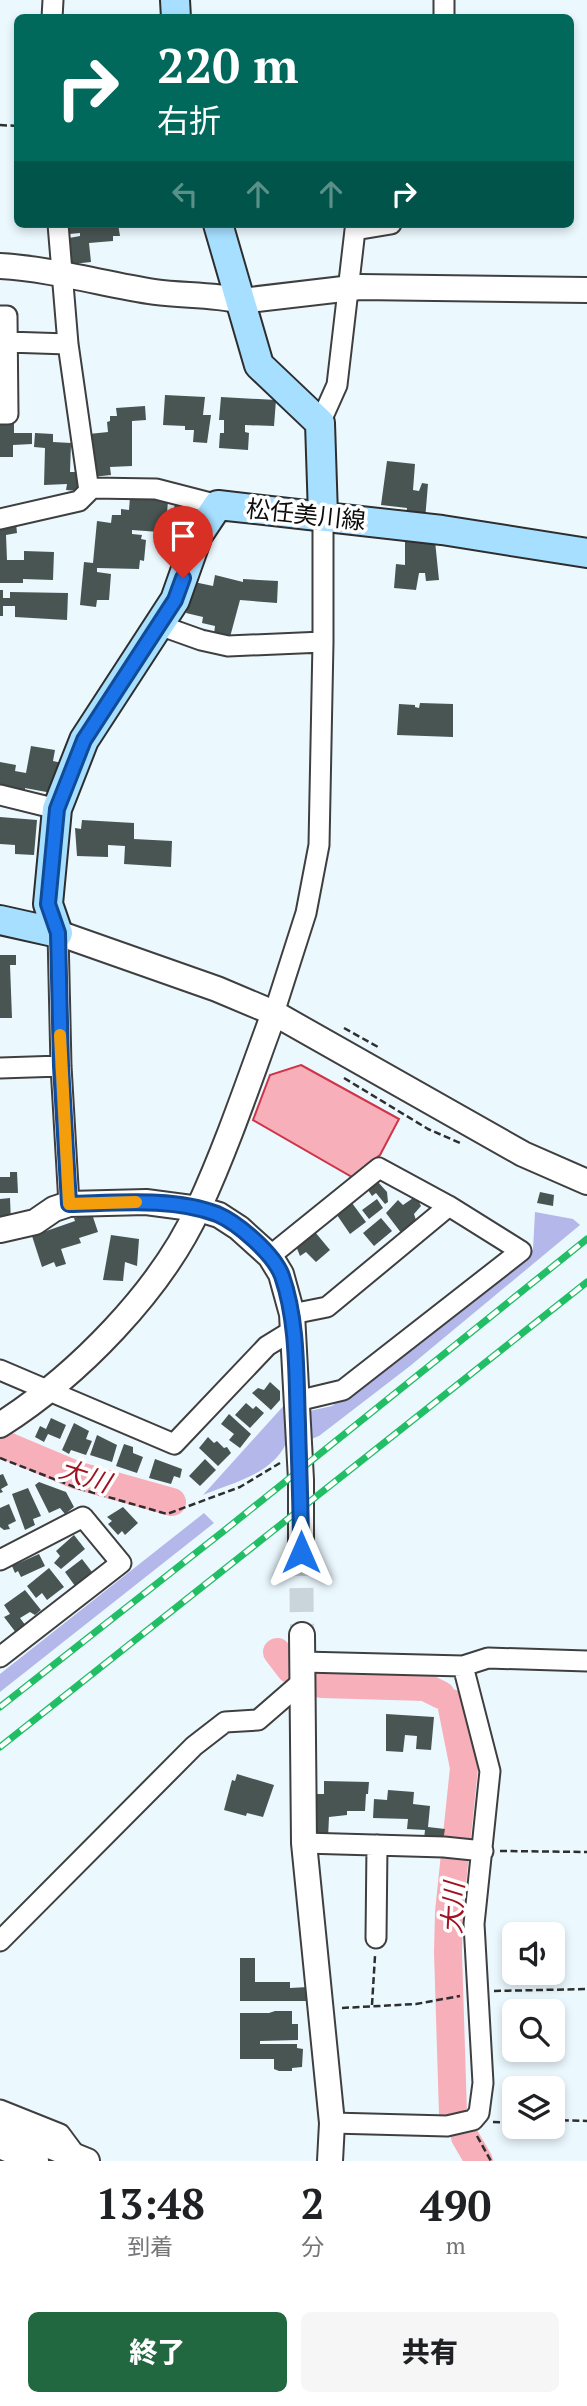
<!DOCTYPE html>
<html lang="ja">
<head>
<meta charset="utf-8">
<style>
	:root { --surface:#fff; --page:#f6f6f6; --text:#202124; --muted:#757577; --accent:#216841 }
	body { margin:0; font-family:"PT Serif","Noto Sans JP",serif; background:var(--page); color:var(--text); height:100vh; display:flex; flex-direction:column; font-size:26px; white-space:nowrap }
	* { box-sizing:border-box; margin:0 }
	p { font-size:23px; color:var(--muted) }
	.icon { flex:none; width:38px; height:38px; fill:none; stroke:currentColor; stroke-width:2; stroke-linecap:round; stroke-linejoin:round }
	.map { position:relative; height:2161px; overflow:hidden }
	.side { display:flex; flex-direction:column; background:var(--surface); flex:1 }
	.side>* { flex:none }
	.hud { position:absolute; left:14px; top:14px; width:560px; height:214px; border-radius:10px; box-shadow:0 4px 10px #0003; background:#00695c; color:#fff; overflow:hidden }
	.tools { position:absolute; left:502px; top:1922px; display:grid; gap:14px }
	.tools a { display:grid; place-items:center; width:63px; height:63px; border-radius:10px; background:var(--surface); box-shadow:0 4px 10px #0003; font-size:35px }
	.pin { position:absolute; display:grid; place-items:center; width:60px; height:60px; color:#fff; margin:-72px -30px; border-radius:50% 50% 50% 0; rotate:-45deg; box-shadow:0 0 7px #0007 }
	.pin .icon { rotate:45deg }
	.me { position:absolute; width:77px; margin:-38px; rotate:0deg; stroke-linejoin:round; filter:drop-shadow(0 0 5px #0008) }
	.turn { display:flex; align-items:center; gap:24px; height:147px; padding:0 28px; font-size:32px }
	.turn .icon { width:91px; height:91px; stroke-width:2.5 }
	.turn b { display:block; font-size:49px; line-height:60px }
	.lanes { display:flex; align-items:center; height:66px; padding:0 28px; background:#0003; justify-content:center; gap:35px; direction:ltr }
	.lanes .off { opacity:.35 }
	.eta { display:flex; justify-content:space-evenly; align-items:center; height:119px; text-align:center }
	.eta b { font-size:42px; font-weight:800; line-height:49px }
	.button { display:flex; gap:14px; margin-top:auto; padding:14px 28px }
	.button a { flex:1; height:80px; border-radius:10px; background:var(--accent); color:#fff; font-size:28px; font-weight:800; line-height:80px; text-align:center }
	.button a+a { background:var(--page); color:var(--text) }
	.map>svg:first-child { display:block }
	.green { fill:#b4b7e9 }
	.water { fill:#f7afba; stroke:#cf3448; stroke-width:2 }
	.lines { fill:none; stroke-linecap:round; stroke-linejoin:round }
	.river { stroke:#f7afba; stroke-width:28 }
	.building { fill:#485553 }
	.tertiary-tunnel { stroke:#cad5db; stroke-width:24; stroke-dasharray:24 12; stroke-linecap:butt }
	.minor-casing { stroke:#3f3f3f; stroke-width:23 }
	.tertiary-casing { stroke:#3f3f3f; stroke-width:28 }
	.secondary-casing { stroke:#2e2e2e; stroke-width:32 }
	.path { stroke:#2e2e2e; stroke-width:2.5; stroke-dasharray:7 3.5; stroke-linecap:butt }
	.minor { stroke:#fff; stroke-width:19 }
	.tertiary { stroke:#fff; stroke-width:24 }
	.secondary { stroke:#a6dfff; stroke-width:28 }
	.rail-casing { stroke:#22be65; stroke-width:7 }
	.rail { stroke:#fff; stroke-width:4.5; stroke-dasharray:13; stroke-linecap:butt }
	.route-casing { stroke:#114b97; stroke-width:18 }
	.route { stroke:#1a73e8; stroke-width:12 }
	.slow { stroke:#f59e0b; stroke-width:12 }
	.labels { text-anchor:middle; dominant-baseline:central; stroke-width:7; stroke-linejoin:round; paint-order:stroke }
	.street-label { font-size:24px; fill:#0c0c0c; stroke:#fff }
	.water-label { font-size:26px; font-style:italic; fill:#9f1420; stroke:#fff }
</style>
</head>
<body>
<div class="map">
<svg width="587" height="2161" viewBox="0 0 587 2161">
	<rect width="100%" height="100%" fill="#ebf9ff"/>
	<path class="green" d="M535 1212 573 1219 580 1225 410 1366 319 1436 304 1442 305 1412 332 1406 533 1250Z
		M287 1402C288 1411 291 1426 289 1435 279 1473 234 1482 203 1495Z
		M204 1513 214 1523 0 1692V1674Z"/>
	<path class="water" d="M301 1065 399 1119 380 1155 352 1177 253 1120 270 1075Z"/>
	<g class="lines">
		<path class="river" d="M0 1443 76 1475 172 1502
			M277 1652 290 1669
			M321 1684 425 1687 441 1695
			M451 1703 464 1768 449 1912 448 1952 453 2114
			M465 2137 479 2161"/>
	</g>
	<path class="building" d="M68 224H118L120 236H113V241L89 243 91 262 72 264 69 238 80 236V233L69 234Z
		M165 395 205 397 203 415H211L207 443 193 442 194 430H185V426L163 425Z
		M221 397 276 400 274 426 245 425V432L249 433 248 450 219 448 220 433H224V420H219Z
		M145 406 146 420 132 421V466L110 467 111 475 92 477 89 434 108 432 107 422 110 421V416H117L116 408Z
		M0 421H14V433H32V444L13 445V457H0Z
		M35 433 53 434V442L71 443 70 472H79L78 491 66 490 67 484 44 485 45 448 34 447Z
		M387 461 415 464 413 490 419 491 422 483 428 484 425 520 406 518 407 508 381 505Z
		M130 497 168 501 167 513H172L175 505 192 506 191 514 194 515 193 528 188 546H158L159 532 132 530V534L142 535 141 539 146 540 144 561 140 560 139 569 97 568V572L111 574 109 600H97L96 607 80 605 84 562 93 563 97 521 111 523 112 515H121V509L129 510Z
		M16 523 17 533 6 535 7 560H24V551L54 552 53 580 23 579V583H0V525Z
		M405 537 435 541 439 580 426 581 425 573H419L416 590 394 588 396 564 405 565Z
		M215 575 243 582V579L278 581 277 603 240 600 230 637 214 634 215 626 202 623 203 617 186 613 194 582 213 586Z
		M0 590H3V598H10V592L68 593 67 620 15 617V606H3V616H0Z
		M420 703 453 704V737L397 735 399 704 415 705V707L419 708Z
		M31 746 55 750 53 761 62 763 57 794 25 788V792L0 788V762L16 765 15 771 26 773Z
		M0 817 37 820 34 855 15 854V845L0 844Z
		M82 820 134 823V839L172 841 171 867 124 864 125 846 108 845V857L77 856 75 828 81 829Z
		M0 955H16V965H10L12 1018H0Z
		M10 1172H17L18 1193H0V1177H10Z
		M378 1182 387 1192 388 1202 385 1204 376 1193 372 1196 368 1190Z
		M540 1192 554 1195 553 1206 537 1203Z
		M416 1196 421 1206 414 1214 416 1220 402 1234 386 1213 398 1200 403 1205Z
		M10 1198 11 1223 0 1221V1199Z
		M377 1199 383 1208 369 1219 362 1210Z
		M352 1203 366 1222 350 1234 337 1215Z
		M92 1214 98 1232 79 1238 81 1243 61 1249 66 1264 56 1267 54 1262 42 1267 32 1236 75 1221 74 1218Z
		M381 1218 392 1231 374 1246 363 1233Z
		M315 1232 330 1250 316 1262 306 1252 300 1256 296 1246Z
		M111 1235 139 1239 137 1266 125 1262 123 1281 103 1280Z
		M270 1382 280 1391V1400L271 1410 252 1393 258 1388 264 1390Z
		M246 1403 253 1409 256 1406 264 1413 250 1428 235 1415Z
		M229 1414 251 1434 240 1448 229 1440 234 1434 221 1424Z
		M51 1418 66 1425 60 1439 48 1434 44 1442 35 1437 40 1426 46 1429Z
		M74 1423 89 1431 86 1439 92 1441 86 1455 71 1450 69 1454 62 1450Z
		M97 1435 117 1445 112 1462 90 1455Z
		M208 1437 214 1443 217 1441 224 1448 227 1447 231 1453 218 1466 199 1448Z
		M124 1444 133 1447V1453L143 1457 137 1473 116 1466Z
		M155 1459 182 1469 180 1478 174 1476 171 1484 149 1478Z
		M205 1459 216 1470 200 1486 189 1476Z
		M3 1474 8 1485 1 1489 3 1492 0 1493V1475Z
		M39 1482 66 1492 74 1507 65 1514 60 1508 49 1513 35 1485Z
		M28 1488 41 1516 33 1519 35 1525 25 1530 12 1494Z
		M9 1504 16 1521 8 1525 10 1529 4 1530 0 1527V1508Z
		M123 1507 138 1523 125 1535 122 1531 118 1535 108 1524 112 1521 107 1517Z
		M74 1535 85 1549 61 1569 54 1563 60 1556 56 1551Z
		M39 1554 45 1566 21 1577 18 1571 15 1573 12 1566Z
		M82 1559 92 1572 75 1586 65 1572Z
		M49 1568 64 1587 47 1600 42 1593 36 1598 27 1586Z
		M25 1590 41 1610 35 1615 30 1612 20 1618 26 1626 17 1634 4 1617 10 1614 4 1605Z
		M386 1714 434 1717 431 1750 416 1749 417 1736 405 1735 403 1752 386 1751Z
		M237 1774 274 1785 263 1817 247 1813 246 1816 224 1810 232 1780 235 1781Z
		M324 1781 369 1782 368 1794H366L365 1811H347V1815L329 1817 328 1838H316V1794H324Z
		M388 1790 414 1792 413 1804 430 1806 428 1827 445 1829 443 1841 424 1839 425 1830 407 1829 408 1819 373 1818 374 1799 387 1800Z
		M240 1958H255V1982H290V1988L308 1987V2001H240Z
		M275 2011H292V2024H298V2040L260 2041V2044H297V2048L303 2049 302 2067 292 2068V2071H279L274 2069V2059H240V2013H269Z"/>
	<g class="lines">
		<path class="tertiary-tunnel" d="M301 1552 302 1635"/>
		<defs>
			<path id="minor" d="M52 18 53 0
				M444 18V0
				M58 224 68 344 89 491
				M0 316H7L8 414H0
				M7 342 68 344
				M320 423 337 385 355 230 391 224
				M0 519 79 501 92 488 156 489 218 505
				M159 625 201 640 228 646 323 642
				M0 795 57 809
				M58 933 61 1066 69 1204
				M274 1013 306 913 319 845 323 642V515
				M0 1068 61 1066
				M270 1256 379 1168 449 1206 521 1251 343 1390 297 1401
				M292 1314 327 1307 449 1206
				M0 1370 174 1444 267 1346 293 1330
				M0 1560 83 1517 121 1563 0 1657
				M303 1662 463 1666 488 1658 587 1661
				M304 1843 444 1847 483 1851
				M376 1938 377 1845
				M0 1941 194 1746 225 1722 258 1720 303 1681
				M0 2110 60 2134 77 2157
				M332 2123 447 2126 473 2120 479 2113 483 2083 474 1924 490 1771 463 1666"/>
			<path id="tertiary" d="M0 266C52 269 103 284 155 292 183 296 212 294 241 301L360 287 587 290
				M58 933 217 989 274 1013 523 1154 587 1182
				M0 1230 35 1222 54 1209 69 1204 146 1202 199 1209 219 1215 239 1228 270 1256 281 1274 292 1314 301 1480V1552
				M0 1425C77 1376 161 1291 199 1207 228 1144 250 1078 274 1013
				M302 1635 304 1843 332 2123 330 2161
				M0 2126 87 2161
				M0 2146 36 2161"/>
			<path id="secondary" d="M175 0 176 18
				M218 224 259 365 320 423 323 515
				M0 920 58 933
				M58 933 48 904 57 809 84 740 175 600 198 535 218 505 442 530 587 553"/>
		</defs>
		<use href="#minor" class="minor-casing"/>
		<use href="#tertiary" class="tertiary-casing"/>
		<use href="#secondary" class="secondary-casing"/>
		<path class="path" d="M0 125 18 126
			M344 1028 378 1047
			M344 1078 428 1129 460 1143
			M0 1458 77 1488 167 1514 240 1487 280 1463
			M500 1851 587 1852
			M494 1991 587 1989
			M372 2005 375 1956
			M342 2008 416 2004 460 1996
			M493 2122 514 2123
			M553 2124 557 2120 587 2121
			M477 2136 491 2161"/>
		<use href="#minor" class="minor"/>
		<use href="#tertiary" class="tertiary"/>
		<use href="#secondary" class="secondary"/>
		<defs>
			<path id="rail" d="M0 1707 225 1530 587 1239
				M0 1747 587 1282"/>
		</defs>
		<use href="#rail" class="rail-casing"/>
		<use href="#rail" class="rail"/>
	</g>
	<g class="lines">
		<defs>
			<path id="route" d="M183 578 175 600 84 740 57 809 48 904 58 933 61 1066 69 1204C115 1203 173 1197 217 1214 238 1223 274 1254 282 1276 298 1322 296 1375 298 1424 299 1466 301 1509 301 1552"/>
		</defs>
		<use href="#route" class="route-casing"/>
		<use href="#route" class="route"/>
		<path class="slow" d="M60 1035 69 1204 136 1202"/>
	</g>
	<g class="labels">
		<g class="street-label">
			<text transform="translate(306 514) rotate(6)">松任美川線</text>
		</g>
		<g class="water-label">
			<text transform="translate(85 1475) rotate(18)">大川</text>
			<text transform="translate(452 1908) rotate(-87)">大川</text>
		</g>
	</g>
</svg>
<div class="tools">
<a><svg class="icon" aria-label="sound" viewBox="0 0 24 24"><path d="M4 9h4l5-4v14l-5-4H4zM17 9q2 3 0 6"/></svg></a>
<a><svg class="icon" aria-label="search" viewBox="0 0 24 24"><circle cx="10" cy="10" r="6"/><path d="M15 15l6 6"/></svg></a>
<a><svg class="icon" aria-label="layers" viewBox="0 0 24 24"><path d="M12 4l9 5-9 5-9-5zM3 14l9 5 9-5"/></svg></a>
</div>
<div class="pin" style="left:183px;top:578px;background:#d93025"><svg class="icon" aria-label="arrive" viewBox="0 0 24 24"><path d="M6 21V4h12l-3 4 3 4H6"/></svg></div>
<svg class="me" style="left:301px;top:1552px" viewBox="-20 -20 40 40"><path d="M0-17L14 15 0 8-14 15z" fill="#1a73e8" stroke="#fff" stroke-width="4"/></svg>
<div class="hud">
<div class="turn"><svg class="icon" aria-label="right" viewBox="0 0 24 24"><path d="M7 20v-9h11M14 6l5 5-5 5"/></svg><div><b>220 m</b>右折</div></div>
<div class="lanes"><svg class="icon off" aria-label="left" viewBox="0 0 24 24"><path d="M17 20v-9H6M10 6l-5 5 5 5"/></svg><svg class="icon off" aria-label="ahead" viewBox="0 0 24 24"><path d="M12 20V5M6 11l6-6 6 6"/></svg><svg class="icon off" aria-label="ahead" viewBox="0 0 24 24"><path d="M12 20V5M6 11l6-6 6 6"/></svg><svg class="icon" aria-label="right" viewBox="0 0 24 24"><path d="M7 20v-9h11M14 6l5 5-5 5"/></svg></div>
</div>
</div>
<section class="side">
<div class="eta">
<div><b>13:48</b><p>到着</p></div>
<div><b>2</b><p>分</p></div>
<div><b>490</b><p>m</p></div>
</div>
<div class="button"><a>終了</a><a>共有</a></div>
</section>
</body>
</html>
